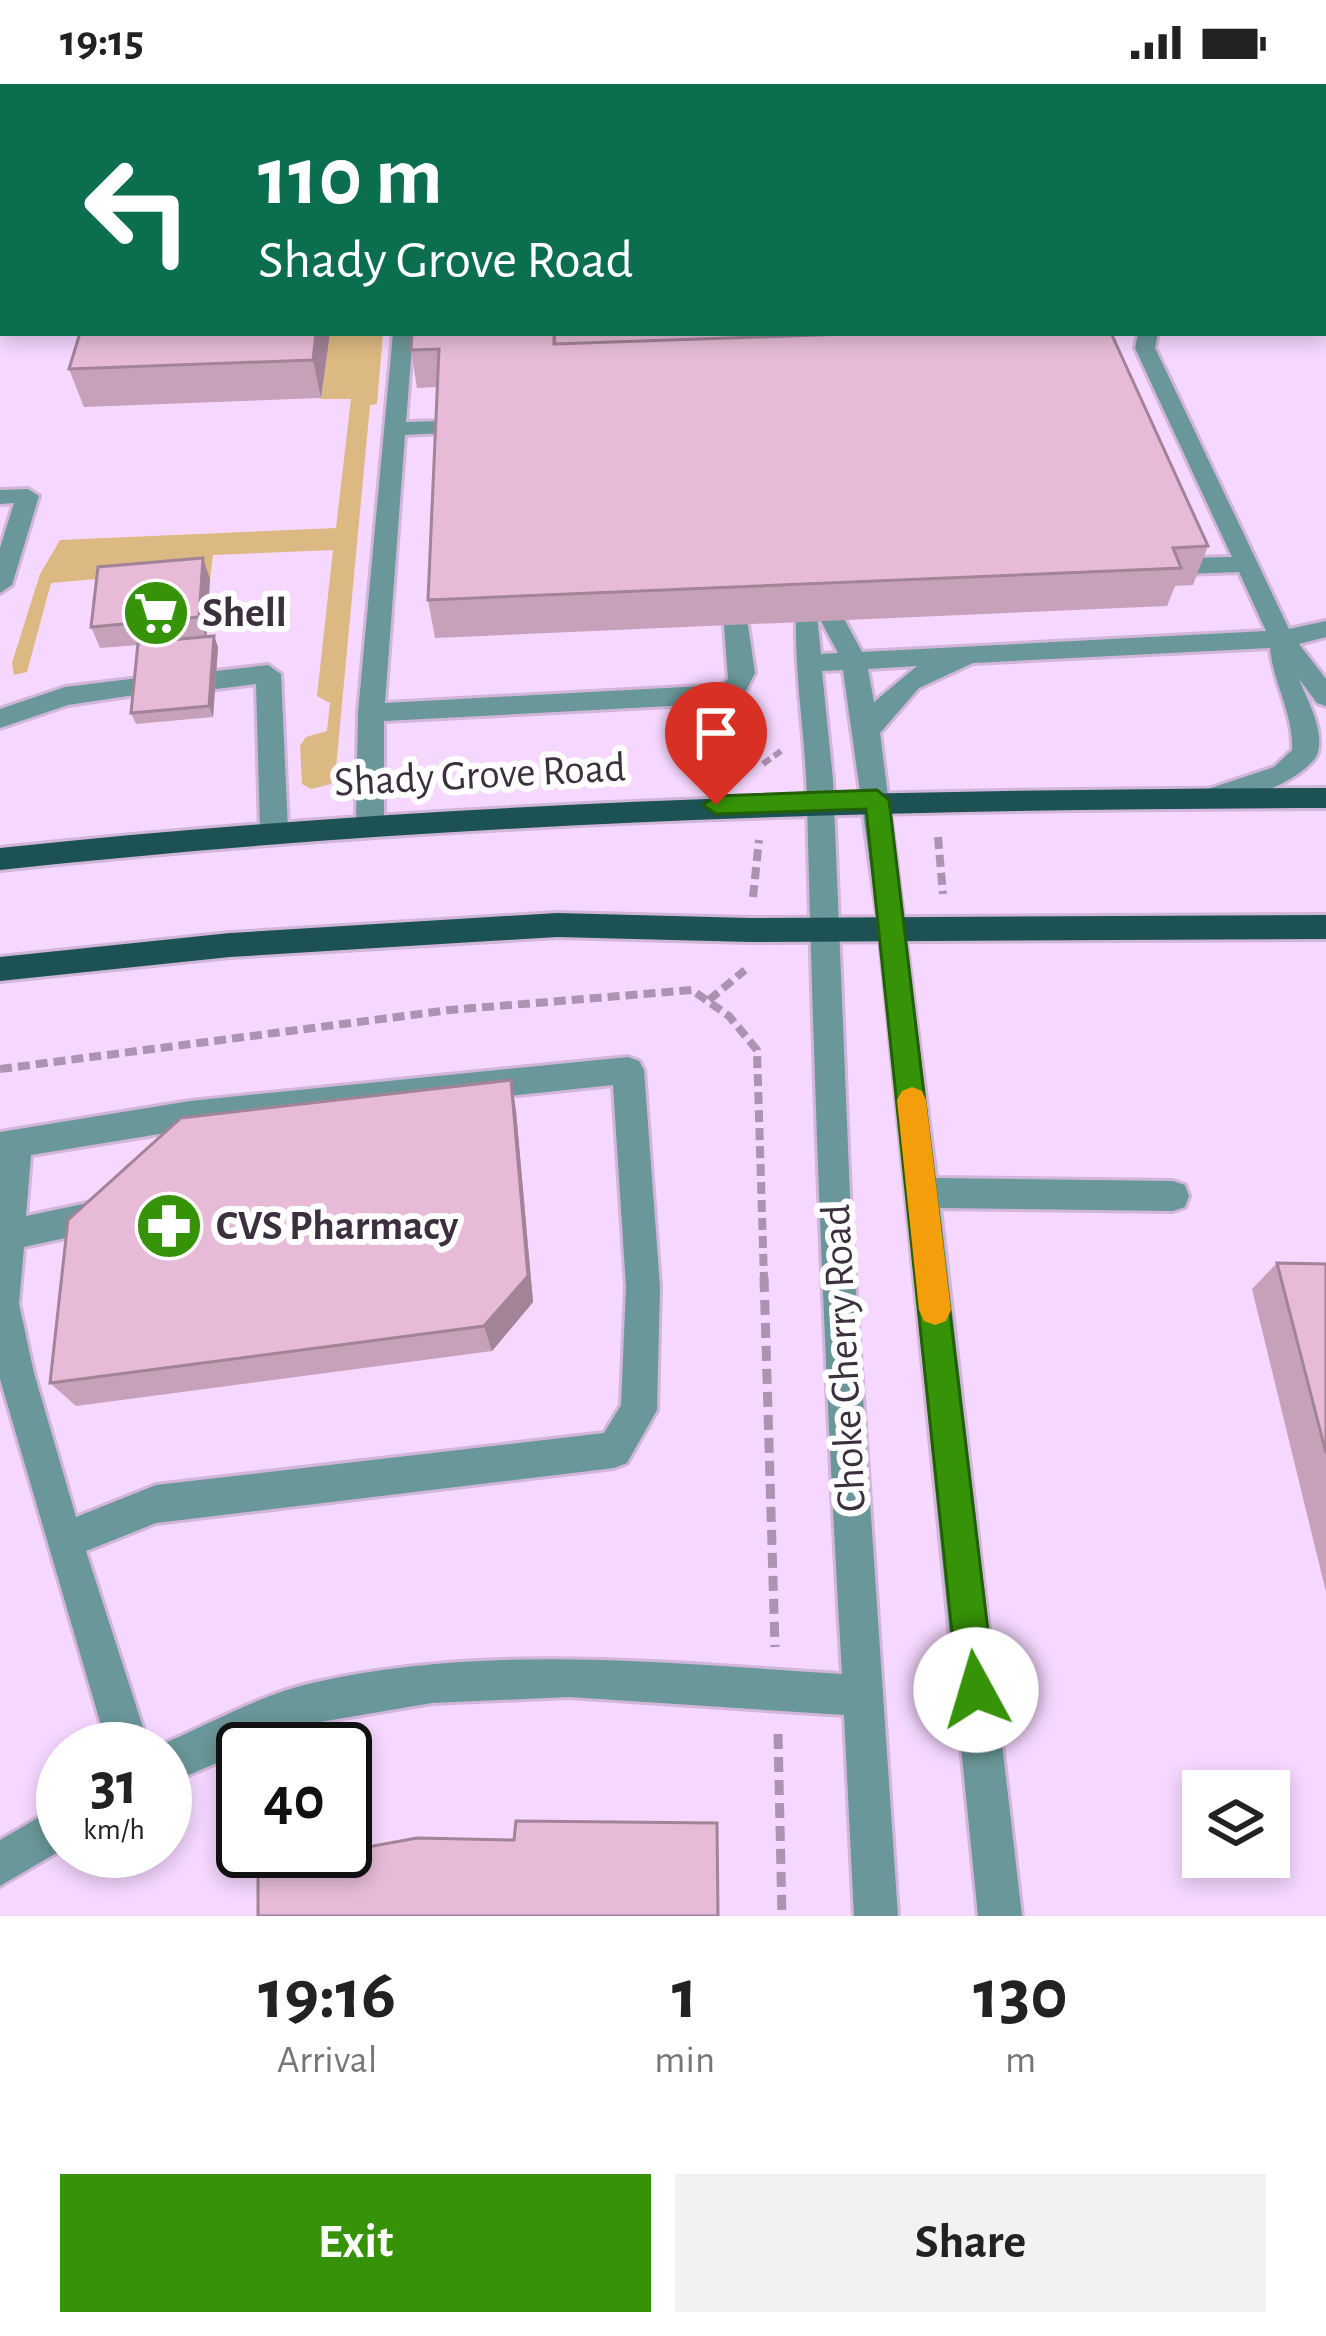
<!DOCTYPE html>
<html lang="en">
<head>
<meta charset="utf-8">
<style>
	:root { --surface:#fff; --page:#f2f2f2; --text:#222; --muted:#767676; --accent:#369206 }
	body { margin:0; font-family:"Alegreya Sans",sans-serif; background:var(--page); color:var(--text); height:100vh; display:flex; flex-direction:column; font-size:45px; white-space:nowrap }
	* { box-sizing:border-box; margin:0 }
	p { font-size:39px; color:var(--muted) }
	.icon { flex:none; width:66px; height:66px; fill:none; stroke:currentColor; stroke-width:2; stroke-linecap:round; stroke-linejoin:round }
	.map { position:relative; height:1832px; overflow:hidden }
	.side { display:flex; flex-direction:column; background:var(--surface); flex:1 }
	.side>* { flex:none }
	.top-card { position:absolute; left:0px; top:0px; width:1326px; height:252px; box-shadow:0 6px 18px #0003; background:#0b6e4f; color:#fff; overflow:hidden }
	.fabs { position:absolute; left:1182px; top:1686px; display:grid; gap:24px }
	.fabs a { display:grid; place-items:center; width:108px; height:108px; border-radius:0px; background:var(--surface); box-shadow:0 6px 18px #0003; font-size:60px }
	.speed { position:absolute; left:36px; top:1638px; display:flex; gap:24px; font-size:60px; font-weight:700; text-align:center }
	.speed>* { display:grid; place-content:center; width:156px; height:156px; border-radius:50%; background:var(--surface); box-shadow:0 6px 18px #0003; line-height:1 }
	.speed small { font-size:30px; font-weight:400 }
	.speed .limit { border:6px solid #111; border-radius:18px; background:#fff; color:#111 }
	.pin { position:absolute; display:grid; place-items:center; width:102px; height:102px; color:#fff; margin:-123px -51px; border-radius:50% 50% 50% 0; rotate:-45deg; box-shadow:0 0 12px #0007 }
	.pin .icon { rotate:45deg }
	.me { position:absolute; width:132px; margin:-66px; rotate:354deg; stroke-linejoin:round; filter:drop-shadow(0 0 9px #0008) }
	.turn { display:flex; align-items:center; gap:42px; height:252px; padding:0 60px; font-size:54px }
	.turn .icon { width:156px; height:156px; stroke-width:2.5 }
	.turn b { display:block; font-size:84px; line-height:102px }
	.eta { display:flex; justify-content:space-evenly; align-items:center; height:204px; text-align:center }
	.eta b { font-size:72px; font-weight:600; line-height:84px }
	.button { display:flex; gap:24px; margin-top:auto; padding:24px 60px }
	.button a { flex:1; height:138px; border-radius:0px; background:var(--accent); color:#fff; font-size:48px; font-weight:600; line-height:138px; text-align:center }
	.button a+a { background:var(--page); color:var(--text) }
	.status { display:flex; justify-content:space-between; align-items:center; height:84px; padding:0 60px; background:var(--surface); direction:ltr }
	.status svg { height:33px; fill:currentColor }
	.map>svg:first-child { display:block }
	.green { fill:#dcb982 }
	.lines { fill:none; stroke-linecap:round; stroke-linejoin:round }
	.minor-casing { stroke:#d1b6d9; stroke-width:6 }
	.major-casing { stroke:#d1b6d9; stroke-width:6 }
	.path-far2 { stroke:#ab93b1; stroke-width:6; stroke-dasharray:9 4.5; stroke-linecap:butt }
	.path-far1 { stroke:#ab93b1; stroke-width:8; stroke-dasharray:12 6; stroke-linecap:butt }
	.path { stroke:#ab93b1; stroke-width:9; stroke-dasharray:15 8; stroke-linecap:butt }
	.minor { fill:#6a9799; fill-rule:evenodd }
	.major { fill:#1d5254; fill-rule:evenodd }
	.wall { fill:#c7a1ba }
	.shaded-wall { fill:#a28397 }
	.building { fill:#e7bbd8; stroke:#a28397; stroke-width:3 }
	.route { fill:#369206; stroke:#235f04; stroke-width:3 }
	.slow { fill:#f59e0b }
	.labels { text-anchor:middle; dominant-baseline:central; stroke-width:12; stroke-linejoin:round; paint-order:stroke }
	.poi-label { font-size:42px; font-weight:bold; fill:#3c303f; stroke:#fff; text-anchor:start }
	.street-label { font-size:42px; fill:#3c303f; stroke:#fff }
</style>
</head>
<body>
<div class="status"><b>19:15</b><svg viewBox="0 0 49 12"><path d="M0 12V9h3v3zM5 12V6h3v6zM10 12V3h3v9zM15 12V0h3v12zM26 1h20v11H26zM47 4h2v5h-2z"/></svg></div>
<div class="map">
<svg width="1326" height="1832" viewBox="0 0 1326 1832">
	<rect width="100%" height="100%" fill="#f6d7ff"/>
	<path class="green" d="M330 249H383L377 320 370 321 336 684 331 700 311 705 302 700 300 662 306 653 327 647 330 619 317 612 333 466 213 471 210 495 164 489 51 499 27 588 14 591 12 579 40 490 60 456 336 444 351 315H321Z"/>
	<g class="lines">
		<defs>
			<path id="minor" d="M611 0H629L631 3H613Z
				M932 0H1050L930 3Z
				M0 14H3V24H0Z
				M1323 223H1326V235H1323Z
				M393 249H413L406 338 443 337 454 343 443 349 405 351 385 619 721 601 728 595 724 541 736 533 748 541 755 589 744 611 727 619 384 637V738L380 745H360L356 738 358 629Z
				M1138 249H1158L1155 264 1289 545 1326 537V553L1299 560 1326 595V622L1317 619 1299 595C1307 616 1324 644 1318 668 1311 694 1226 728 1202 721L1199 714 1202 707 1274 683 1292 666C1294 631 1273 599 1270 564L973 579 919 604 880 649 936 1094 1173 1097 1185 1101 1189 1112 1185 1123 1173 1127 940 1124 1022 1832H978L879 844 843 586 822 587 833 696 851 1136 898 1832H854L844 1631 569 1613 432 1619 308 1640 165 1701V1665H151C203 1644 258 1611 312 1599 487 1559 665 1579 842 1590 825 1300 814 1010 807 718 806 657 795 598 796 538L808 530 817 532 821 570 838 569 821 537 833 529 842 531 862 568 1266 547 1239 488 1184 490 1172 482 1184 474 1232 473 1135 264ZM917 582 874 618 868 585Z
				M28 405 39 412 12 501 0 509V464L14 419 0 420V406Z
				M268 581 281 590 288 746 274 756 260 746 256 600 216 605 203 596 216 587Z
				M139 594 148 597 152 603 148 609 68 621 0 644V625L65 603Z
				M628 973 639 977 644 986 660 1203 657 1326 627 1379 614 1384 156 1439 86 1467 150 1665H108L0 1295V1048L190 1017ZM613 1001 626 1203 621 1321 604 1349 156 1401 76 1433 34 1289 19 1220 24 1163 102 1146 114 1142 119 1131 114 1120 102 1116 26 1132 31 1071 190 1045Z
				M63 1719V1765L0 1802V1756Z"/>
			<path id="major" d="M1326 704V724C882 725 441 738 0 786V764C441 717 882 705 1326 704Z
				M557 829 750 834 1326 831V855L750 858 557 853 230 873 0 897V873L230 849Z"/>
		</defs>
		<use href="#minor" class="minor-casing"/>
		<use href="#major" class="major-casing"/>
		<path class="path-far2" d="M763 680 781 667"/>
		<path class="path-far1" d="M938 753 943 810
			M753 813 759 756
			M709 916 745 886
			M0 985 450 926 692 906 729 932 757 966 764 1196"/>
		<path class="path" d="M764 1193 775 1563
			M778 1650 782 1832"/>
		<use href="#minor" class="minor"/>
		<use href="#major" class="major"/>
	</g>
	<path class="wall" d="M1326 15V196L1323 197V19Z
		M80 249H330L321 314 84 323 69 285Z
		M412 249 1208 462 1193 501 1175 502 1167 522 435 554 428 516 437 303 417 304 411 266Z
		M210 495 207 553 214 552 218 563 213 633 136 640 131 629 138 561 100 564 91 543Z
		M511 996 516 1027 533 1218 492 1267 76 1322 50 1299Z
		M1277 1179 1326 1180V1508L1252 1205Z"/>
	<path class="shaded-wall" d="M316 249H330L321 314 313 276Z
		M203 474 210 495 206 554 199 533Z
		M214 552 218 563 213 633 209 622Z
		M511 996 516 1027 533 1218 492 1267 484 1242Z"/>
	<path class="building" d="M1323 19 1326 20V159H1323Z
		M80 249H316L313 276 69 285Z
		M412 249H554V260L875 249H1111L1208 462 1173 464 1181 484 428 516 439 265 411 266Z
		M554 249H875L555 260Z
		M203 474 199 533 91 543 98 483Z
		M214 552 209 622 131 629 138 559Z
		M511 996 528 1192 484 1242 50 1299 68 1136 181 1034Z
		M1277 1179 1326 1180V1369Z
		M516 1737 717 1739 718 1832H258V1783L417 1754 514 1756Z"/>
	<path class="route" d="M877 706 889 716 995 1606 989 1619 976 1624 964 1619 958 1606 866 725 716 730 703 721 716 712Z"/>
	<path class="slow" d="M912 1003 922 1007 926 1016 951 1226 946 1237 935 1241 924 1237 919 1226 897 1016 902 1007Z"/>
	<defs>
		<symbol id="supermarket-disc" viewBox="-11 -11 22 22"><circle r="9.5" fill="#369206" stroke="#fff"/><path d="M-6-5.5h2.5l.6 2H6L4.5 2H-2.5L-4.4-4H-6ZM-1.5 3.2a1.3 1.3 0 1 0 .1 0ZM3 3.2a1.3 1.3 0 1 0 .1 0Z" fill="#fff"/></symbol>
		<symbol id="pharmacy-disc" viewBox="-11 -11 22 22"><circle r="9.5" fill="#369206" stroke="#fff"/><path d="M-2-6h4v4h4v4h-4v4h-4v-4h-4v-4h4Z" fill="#fff"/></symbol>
	</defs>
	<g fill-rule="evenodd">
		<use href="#supermarket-disc" x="118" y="491" width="76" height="76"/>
		<use href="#pharmacy-disc" x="131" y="1104" width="76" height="76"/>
	</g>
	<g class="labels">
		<g class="poi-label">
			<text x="202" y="529">Shell</text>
			<text x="216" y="1142">CVS Pharmacy</text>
		</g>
		<g class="street-label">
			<text transform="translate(480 691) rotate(-3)">Shady Grove Road</text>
			<text transform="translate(844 1274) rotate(-93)">Choke Cherry Road</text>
		</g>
	</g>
</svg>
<div class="fabs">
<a><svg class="icon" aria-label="layers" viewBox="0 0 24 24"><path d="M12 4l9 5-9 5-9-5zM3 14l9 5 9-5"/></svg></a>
</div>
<div class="speed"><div>31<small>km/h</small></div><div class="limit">40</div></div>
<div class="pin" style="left:716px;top:721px;background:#d93025"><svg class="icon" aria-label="arrive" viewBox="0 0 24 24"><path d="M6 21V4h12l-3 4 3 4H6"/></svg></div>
<svg class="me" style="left:976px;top:1606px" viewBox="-20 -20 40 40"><circle r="19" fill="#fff"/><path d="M0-13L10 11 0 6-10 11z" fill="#369206"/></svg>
<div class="top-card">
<div class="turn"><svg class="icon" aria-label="left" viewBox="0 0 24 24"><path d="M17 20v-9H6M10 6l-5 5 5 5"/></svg><div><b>110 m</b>Shady Grove Road</div></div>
</div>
</div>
<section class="side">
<div class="eta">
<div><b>19:16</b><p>Arrival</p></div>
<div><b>1</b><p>min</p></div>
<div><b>130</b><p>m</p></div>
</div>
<div class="button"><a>Exit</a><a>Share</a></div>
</section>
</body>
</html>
